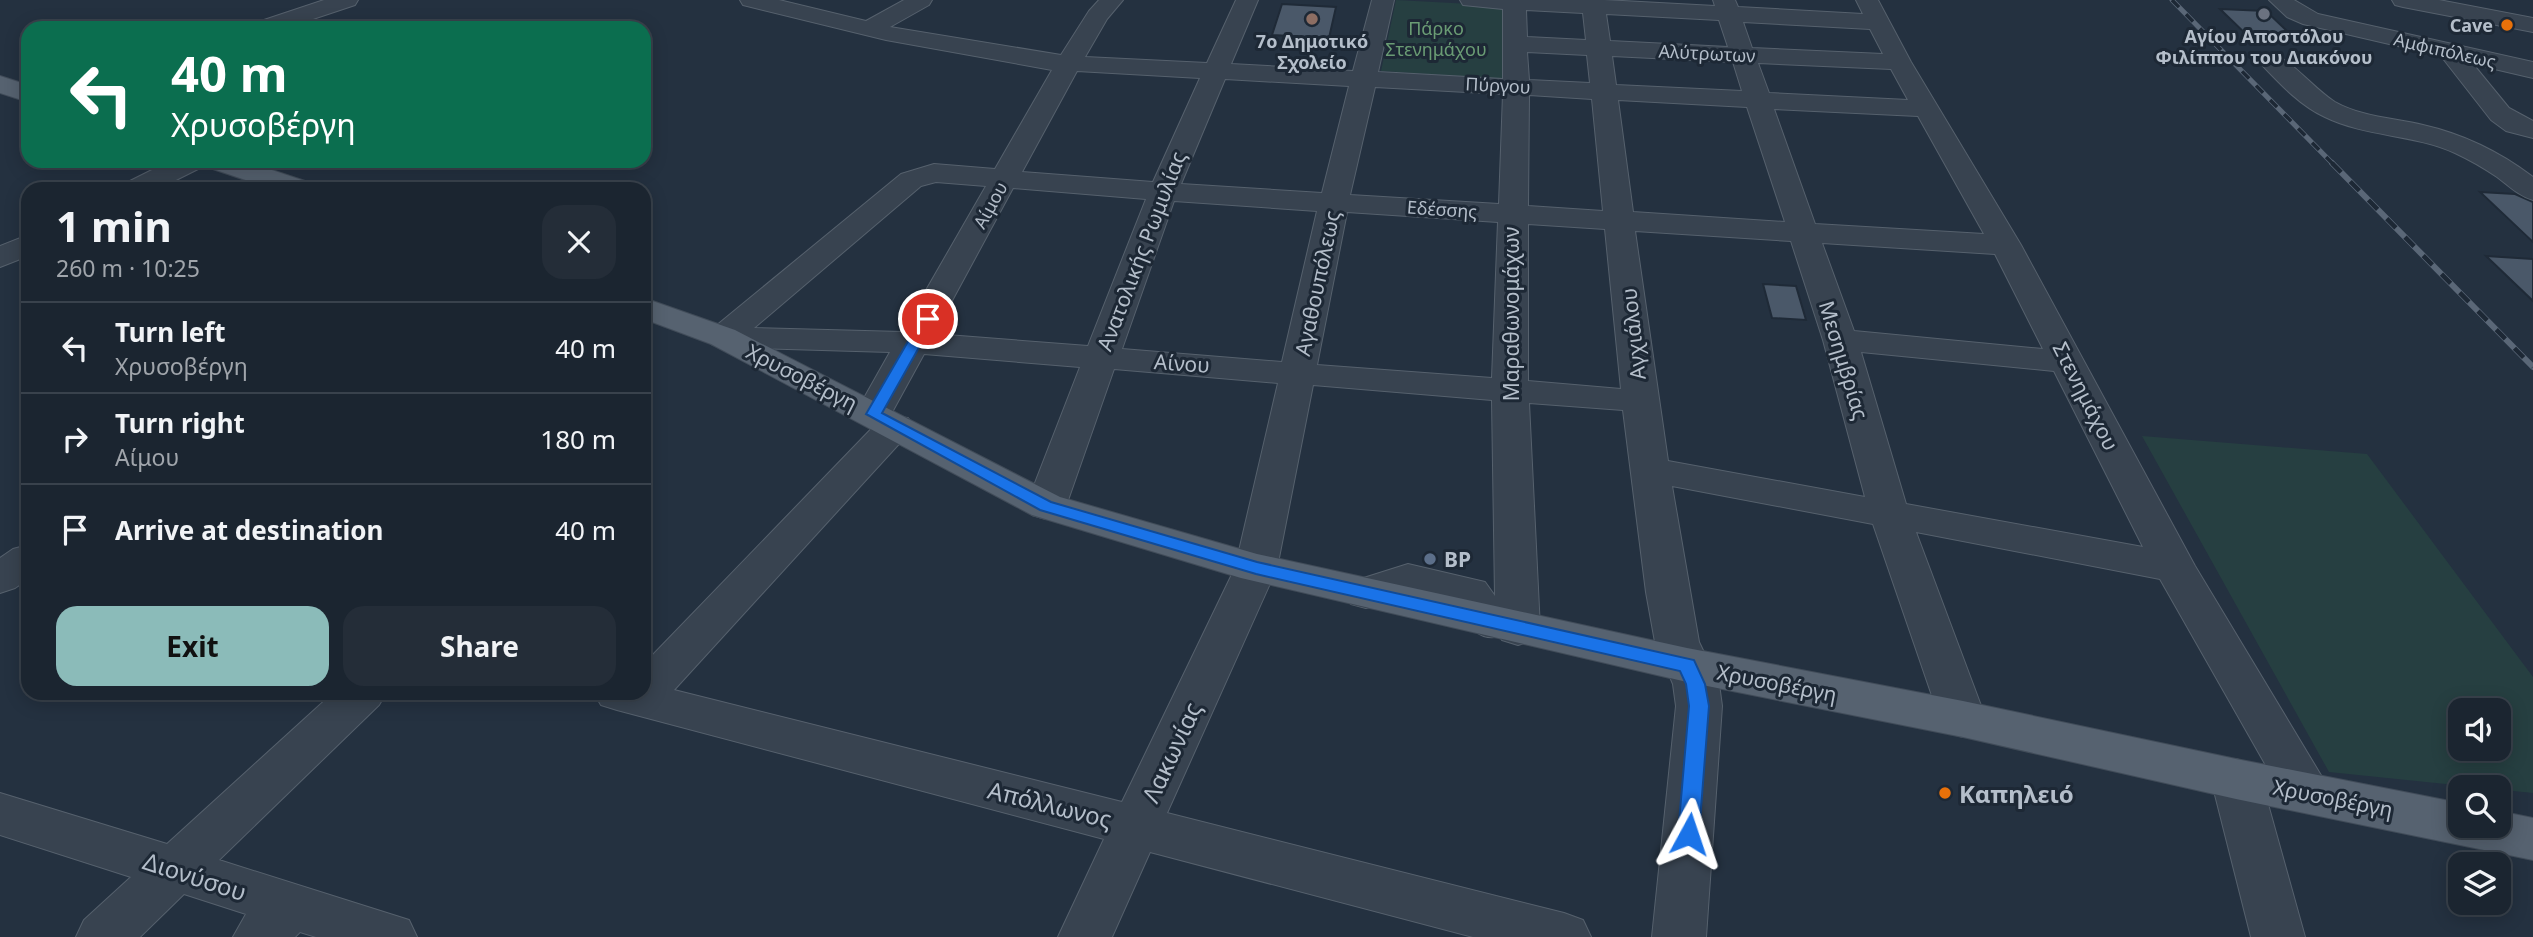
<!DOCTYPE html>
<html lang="en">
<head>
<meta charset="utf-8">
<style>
	:root { --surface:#1b2530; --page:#242d38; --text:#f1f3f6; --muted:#a0a5ab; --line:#39424c; --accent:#8bbbb9 }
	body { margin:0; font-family:"Noto Sans",sans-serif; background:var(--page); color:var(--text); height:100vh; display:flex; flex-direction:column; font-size:26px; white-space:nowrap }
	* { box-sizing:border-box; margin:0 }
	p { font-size:23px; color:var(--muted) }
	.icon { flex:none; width:38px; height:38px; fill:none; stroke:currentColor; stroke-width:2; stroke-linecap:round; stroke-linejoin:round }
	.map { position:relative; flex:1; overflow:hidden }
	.sheet { position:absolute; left:21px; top:182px; width:630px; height:518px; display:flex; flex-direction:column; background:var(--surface); border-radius:21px; box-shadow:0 4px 18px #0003,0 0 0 2px var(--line) }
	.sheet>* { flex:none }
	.banner { position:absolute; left:21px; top:21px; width:630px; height:147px; border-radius:21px; box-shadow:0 4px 18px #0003,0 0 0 2px var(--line); background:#0b6e4f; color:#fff; overflow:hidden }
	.tools { position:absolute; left:2448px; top:698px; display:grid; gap:14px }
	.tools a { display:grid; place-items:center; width:63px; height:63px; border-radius:14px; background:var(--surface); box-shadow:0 4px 18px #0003,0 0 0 2px var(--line); font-size:35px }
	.pin { position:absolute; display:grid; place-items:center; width:60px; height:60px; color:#fff; margin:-30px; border:4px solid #fff; border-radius:50%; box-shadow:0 2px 7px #0007 }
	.me { position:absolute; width:77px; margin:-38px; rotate:5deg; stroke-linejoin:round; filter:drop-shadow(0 0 5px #0008) }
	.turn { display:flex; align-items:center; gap:24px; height:147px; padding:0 35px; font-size:32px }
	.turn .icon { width:91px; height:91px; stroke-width:2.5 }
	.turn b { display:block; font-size:49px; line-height:60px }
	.round { display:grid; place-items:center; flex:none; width:74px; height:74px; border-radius:21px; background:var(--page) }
	.headline { display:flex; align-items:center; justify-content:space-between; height:119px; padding:0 35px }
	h1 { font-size:42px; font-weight:700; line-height:52px }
	.action { display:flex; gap:14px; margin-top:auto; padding:14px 35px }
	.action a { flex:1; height:80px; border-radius:21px; background:var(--accent); color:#111; font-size:28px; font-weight:700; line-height:80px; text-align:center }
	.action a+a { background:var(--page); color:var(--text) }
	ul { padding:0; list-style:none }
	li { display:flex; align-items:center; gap:21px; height:91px; padding:0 35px; border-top:2px solid var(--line) }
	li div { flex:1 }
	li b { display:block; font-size:26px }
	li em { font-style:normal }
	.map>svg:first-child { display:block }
	.green { fill:#263f41; fill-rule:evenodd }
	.building { fill:#4a5869; stroke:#1f2a37; stroke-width:2 }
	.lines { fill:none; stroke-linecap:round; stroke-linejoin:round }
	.minor-casing { stroke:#56616d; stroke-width:2 }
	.major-casing { stroke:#414c59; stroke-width:2 }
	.minor { fill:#384350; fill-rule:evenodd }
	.major { fill:#566270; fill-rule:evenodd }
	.rail-far1-casing { stroke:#5a6777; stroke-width:5 }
	.rail-casing { stroke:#5a6777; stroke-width:6 }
	.rail-far1 { stroke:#1d2835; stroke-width:3.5; stroke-dasharray:10; stroke-linecap:butt }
	.rail { stroke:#1d2835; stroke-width:4.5; stroke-dasharray:13; stroke-linecap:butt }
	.route { fill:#1a73e8; stroke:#114b97; stroke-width:2 }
	.worship-dot { fill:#6b7280; stroke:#1d2835; stroke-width:2.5 }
	.education-dot { fill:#8d6e63; stroke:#1d2835; stroke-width:2.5 }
	.food-dot { fill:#e8710a; stroke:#1d2835; stroke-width:2.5 }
	.service-dot { fill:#5c6f8a; stroke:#1d2835; stroke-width:2.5 }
	.labels { text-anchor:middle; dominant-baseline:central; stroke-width:6; stroke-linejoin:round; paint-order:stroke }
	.far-poi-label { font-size:18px; font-weight:bold; fill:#b4beca; stroke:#1d2835 }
	.far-park-label { font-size:18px; fill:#6a9c74; stroke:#1d2835 }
	.far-street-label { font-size:18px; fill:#b4beca; stroke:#1d2835 }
	.street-label { font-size:21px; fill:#b4beca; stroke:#1d2835 }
	.poi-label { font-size:21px; font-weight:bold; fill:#b4beca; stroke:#1d2835; text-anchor:start }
	.near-street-label { font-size:24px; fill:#b4beca; stroke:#1d2835 }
	.near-poi-label { font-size:24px; font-weight:bold; fill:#b4beca; stroke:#1d2835; text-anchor:start }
</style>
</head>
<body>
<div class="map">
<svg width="2533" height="937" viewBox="0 0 2533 937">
	<rect width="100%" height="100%" fill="#243140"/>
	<path class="green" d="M1396 0 1508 6 1506 79 1381 71Z
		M2142 436 2367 454 2533 677V793L2329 772ZM2499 710V749H2460V710Z"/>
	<path class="building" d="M1282 4 1336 7 1329 38 1272 35Z
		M2220 9 2266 11 2287 31 2253 41Z
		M2480 192 2515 194 2533 202V242Z
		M2486 256 2533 259V301Z
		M1763 284 1796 286 1806 320 1772 318Z"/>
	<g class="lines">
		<defs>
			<path id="minor" d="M324 0H358L355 5 286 28H251L255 23Z
				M740 0H779L866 21 904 0H932L929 5 890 27 1061 55 1089 11 1099 0H1123L1107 19 1085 57 1207 63 1236 0H1258L1231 64 1353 71 1372 0H1394L1378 72 1503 79V9L1463 5 1460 0H1604L1715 6 1713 0H1735L1738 7 1863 14 1856 0H1878L1911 62 2021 245 2195 566 2331 792 2323 806 2306 812 2289 806 2160 579 1916 532 1986 719 1980 732 1963 737 1946 732 1940 719 1873 524 1672 486 1699 642 1719 684 1722 706 1706 937H1652L1676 706 1673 684 1655 642 1646 592 1623 410 1529 403 1540 629 1534 640 1518 645 1502 640 1500 636C1477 643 1467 621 1456 605L1409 594 1366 608 1351 604 1345 593 1351 582 1408 564 1485 582 1495 596 1492 400 1313 385 1277 568 1167 813 1564 913 1583 920 1591 937H1473L1150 852 1112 937H1058L1104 839 617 710 601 705 594 693H644V664L876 424 860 422 855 414 890 352 723 347 711 344 706 337 711 330 901 174 934 164 995 169 1052 70 886 40 743 5ZM1526 10 1583 13 1586 40 1527 37ZM1606 14 1719 20 1728 47 1610 41ZM1743 22 1870 29 1883 54 1752 48ZM1527 52 1587 55 1590 83 1529 80ZM1612 56 1733 62 1742 91 1616 85ZM1758 63 1891 69 1908 100 1769 93ZM1077 71 1200 78 1153 182 1022 172ZM1225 79 1349 86 1322 193 1181 184ZM1375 87 1503 94 1499 204 1350 195ZM1529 95 1592 99 1603 211 1528 206ZM1618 100 1747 107 1785 222 1633 212ZM1774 109 1918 116 1984 234 1815 224ZM936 182 986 186 902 332 754 328 921 186ZM1013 188 1146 199 1088 346 934 334ZM1174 201 1317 211 1282 362 1122 349ZM1347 212 1498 222 1492 378 1317 365ZM1528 224 1605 229 1621 389 1528 381ZM1635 231 1791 241 1823 340 1865 497 1668 461ZM1822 243 1995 254 2043 349 1854 331ZM1861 352 2054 371 2143 547 1906 504ZM924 354 1080 367 1026 506 1032 515 1046 519 1060 515 1066 506 1114 369 1278 383 1235 568 1122 802 674 690 908 434 914 426 908 418 890 416Z
				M2269 0H2294L2318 14 2533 62V78L2473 64 2509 108 2533 121V138L2506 131 2491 120 2441 56 2303 24 2287 17Z
				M2392 0H2439L2533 18V32L2403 7 2395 5Z
				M2272 54C2290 58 2315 90 2335 102 2362 117 2393 118 2423 125 2463 134 2500 152 2533 177V200C2519 196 2509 186 2497 177 2484 168 2470 160 2455 153 2413 134 2366 137 2325 117 2301 106 2282 86 2263 66L2260 61 2263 56Z
				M170 161H206L202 167 158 189H121L126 183Z
				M28 235V256L0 267V246Z
				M28 545V579L15 588 0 593V558L13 549Z
				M333 693H386L379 705 219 860 409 920 417 937H316L300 932 295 937H233L246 914 184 894 140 937H76L84 920 131 877 0 835V793L167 844Z
				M2236 759 2253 765 2261 779 2305 937H2251L2211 779 2219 765Z"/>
			<path id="major" d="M0 76 28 85V102L0 93Z
				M203 161H245L311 183 316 189H272L207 167Z
				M644 298 735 330 1060 497 1257 554 1687 648 1963 701 2236 759 2460 803V826H2499V811L2533 818V860L2236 799 1963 737 1687 682 1241 578 1032 515 711 344 644 319Z"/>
		</defs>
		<use href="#minor" class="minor-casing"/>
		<use href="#major" class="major-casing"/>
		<use href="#minor" class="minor"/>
		<use href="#major" class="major"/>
		<defs>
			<path id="rail-far1" d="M2172 0 2334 165"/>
			<path id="rail" d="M2332 163 2533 367"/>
		</defs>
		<use href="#rail-far1" class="rail-far1-casing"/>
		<use href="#rail" class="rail-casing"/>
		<use href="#rail-far1" class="rail-far1"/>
		<use href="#rail" class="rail"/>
	</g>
	<path class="route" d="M928 315 935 319 882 413 1051 502 1257 562 1694 660 1705 684 1709 706 1699 834 1696 840 1689 843 1681 840 1678 834 1689 706 1686 684 1680 671 1256 574 1040 510 866 414 921 319Z"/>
	<circle class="worship-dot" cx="2264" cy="14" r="7"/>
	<circle class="education-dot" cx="1312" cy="19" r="7"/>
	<g class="food-dot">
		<circle cx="2507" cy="25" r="7"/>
		<circle cx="1945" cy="793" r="7"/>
	</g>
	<circle class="service-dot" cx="1430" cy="559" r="7"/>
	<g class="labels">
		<g class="far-poi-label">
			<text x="2493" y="25" text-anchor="end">Cave</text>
			<text x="2264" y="36">Αγίου Αποστόλου<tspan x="2264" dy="21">Φιλίππου του Διακόνου</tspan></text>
			<text x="1312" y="41">7ο Δημοτικό<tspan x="1312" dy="21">Σχολείο</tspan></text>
		</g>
		<g class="far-park-label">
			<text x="1436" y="28">Πάρκο<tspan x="1436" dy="21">Στενημάχου</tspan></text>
		</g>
		<g class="far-street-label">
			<text transform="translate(2445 50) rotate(13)">Αμφιπόλεως</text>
			<text transform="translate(1707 53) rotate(3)">Αλύτρωτων</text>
			<text transform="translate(1498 85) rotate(3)">Πύργου</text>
			<text transform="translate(990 205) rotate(-61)">Αίμου</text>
			<text transform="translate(1442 209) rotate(4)">Εδέσσης</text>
		</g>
		<g class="street-label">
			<text transform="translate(1141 251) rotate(-69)">Ανατολικής Ρωμυλίας</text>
			<text transform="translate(1317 283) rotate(-78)">Αγαθουπόλεως</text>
			<text transform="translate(1511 314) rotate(-90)">Μαραθωνομάχων</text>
			<text transform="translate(1633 334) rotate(-96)">Αγχιάλου</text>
			<text transform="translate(1844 360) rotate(73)">Μεσημβρίας</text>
			<text transform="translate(1182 363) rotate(4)">Αίνου</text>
			<text transform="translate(802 377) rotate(27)">Χρυσοβέργη</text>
			<text transform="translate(2086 396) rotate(63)">Στενημάχου</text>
			<text transform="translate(1777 683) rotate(11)">Χρυσοβέργη</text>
			<text transform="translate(2333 798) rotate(11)">Χρυσοβέργη</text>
		</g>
		<g class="poi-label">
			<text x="1444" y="559">BP</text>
		</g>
		<g class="near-street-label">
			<text transform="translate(1171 752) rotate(-65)">Λακωνίας</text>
			<text transform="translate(1050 804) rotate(14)">Απόλλωνος</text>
			<text transform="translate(195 876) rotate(18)">Διονύσου</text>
		</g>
		<g class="near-poi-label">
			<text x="1959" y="793">Καπηλειό</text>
		</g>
	</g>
</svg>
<div class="tools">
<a><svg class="icon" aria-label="sound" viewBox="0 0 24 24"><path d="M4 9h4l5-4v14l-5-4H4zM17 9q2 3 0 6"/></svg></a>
<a><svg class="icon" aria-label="search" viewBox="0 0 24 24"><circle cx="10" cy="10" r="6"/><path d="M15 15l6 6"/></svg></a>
<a><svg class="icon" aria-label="layers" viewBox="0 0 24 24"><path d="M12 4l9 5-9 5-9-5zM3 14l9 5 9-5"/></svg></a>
</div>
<div class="pin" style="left:928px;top:319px;background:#d93025"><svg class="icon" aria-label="arrive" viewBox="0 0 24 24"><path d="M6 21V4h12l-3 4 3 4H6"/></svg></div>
<svg class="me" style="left:1689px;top:834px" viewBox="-20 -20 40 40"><path d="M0-17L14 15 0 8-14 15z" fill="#1a73e8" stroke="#fff" stroke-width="4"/></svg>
<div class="banner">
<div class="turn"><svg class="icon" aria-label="left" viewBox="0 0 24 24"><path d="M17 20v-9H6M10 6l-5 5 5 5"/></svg><div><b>40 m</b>Χρυσοβέργη</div></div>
</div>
<section class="sheet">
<div class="headline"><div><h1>1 min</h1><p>260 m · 10:25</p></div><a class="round"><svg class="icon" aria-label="close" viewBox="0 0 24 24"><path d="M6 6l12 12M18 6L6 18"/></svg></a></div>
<ul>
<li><svg class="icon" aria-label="left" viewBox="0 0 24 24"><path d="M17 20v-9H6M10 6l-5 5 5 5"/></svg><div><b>Turn left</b><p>Χρυσοβέργη</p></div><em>40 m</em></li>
<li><svg class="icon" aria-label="right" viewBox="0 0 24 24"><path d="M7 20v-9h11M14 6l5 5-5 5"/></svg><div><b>Turn right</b><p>Αίμου</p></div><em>180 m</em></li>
<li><svg class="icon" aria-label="arrive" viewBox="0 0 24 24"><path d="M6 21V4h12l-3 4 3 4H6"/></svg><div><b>Arrive at destination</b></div><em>40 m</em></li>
</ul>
<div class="action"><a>Exit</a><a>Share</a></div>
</section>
</div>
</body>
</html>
